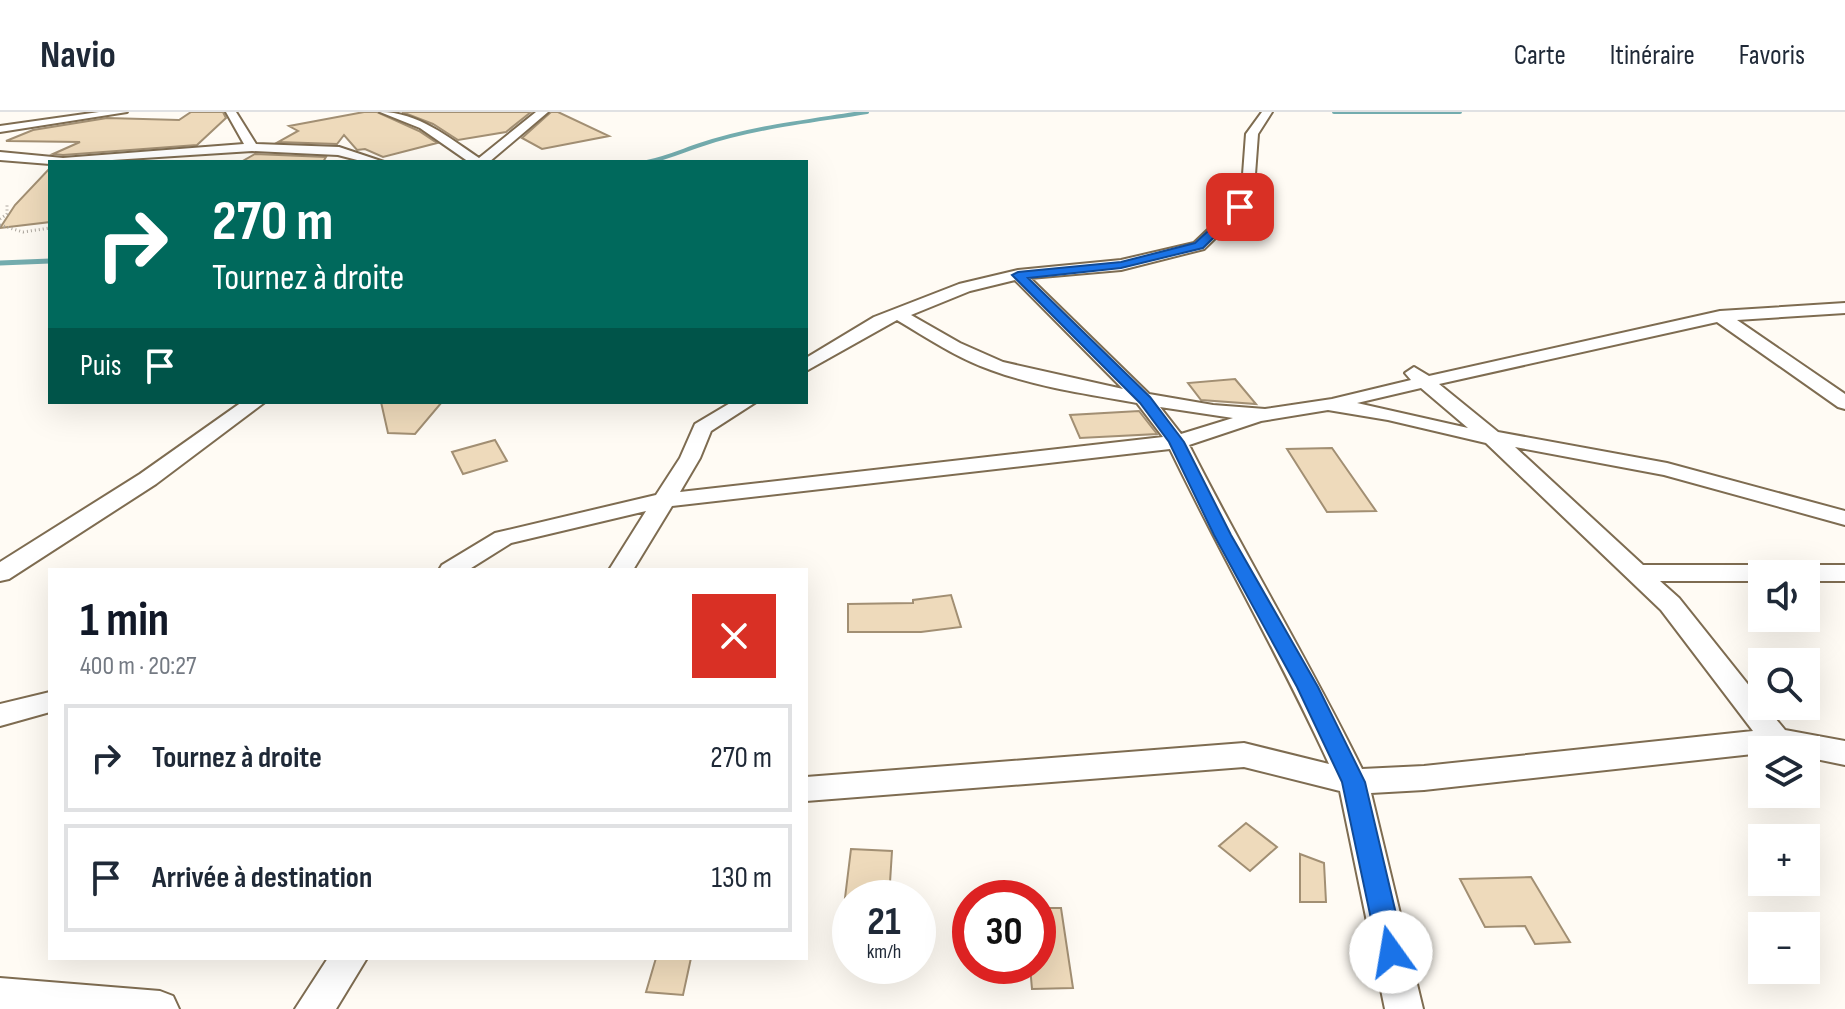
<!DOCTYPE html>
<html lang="fr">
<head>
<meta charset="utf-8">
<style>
	:root { --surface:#fff; --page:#f2f2f3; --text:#1f2937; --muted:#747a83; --line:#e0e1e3; --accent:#111827 }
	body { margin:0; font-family:"Sofia Sans Condensed",sans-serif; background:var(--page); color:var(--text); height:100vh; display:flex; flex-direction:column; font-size:30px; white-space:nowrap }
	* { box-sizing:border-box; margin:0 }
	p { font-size:26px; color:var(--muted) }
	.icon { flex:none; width:44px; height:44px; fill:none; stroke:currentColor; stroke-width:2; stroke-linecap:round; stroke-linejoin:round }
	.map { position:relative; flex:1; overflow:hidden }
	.drawer { position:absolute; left:48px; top:456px; width:760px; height:392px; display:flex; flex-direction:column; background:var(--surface); border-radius:0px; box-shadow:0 8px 32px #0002 }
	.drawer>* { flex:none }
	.hud { position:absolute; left:48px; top:48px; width:760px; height:244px; border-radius:0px; box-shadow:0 8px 32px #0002; background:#00695c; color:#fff; overflow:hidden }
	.tools { position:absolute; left:1748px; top:448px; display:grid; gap:16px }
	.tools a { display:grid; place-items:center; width:72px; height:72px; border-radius:0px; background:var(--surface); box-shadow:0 8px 32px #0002; font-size:40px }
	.speed { position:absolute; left:832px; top:768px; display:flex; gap:16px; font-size:40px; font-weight:700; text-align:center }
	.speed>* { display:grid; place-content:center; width:104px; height:104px; border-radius:50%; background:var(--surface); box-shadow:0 8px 32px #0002; line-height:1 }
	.speed small { font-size:20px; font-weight:400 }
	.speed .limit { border:12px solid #d22; background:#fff; color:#111 }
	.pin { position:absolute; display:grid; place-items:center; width:68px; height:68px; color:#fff; margin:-34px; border-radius:16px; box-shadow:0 4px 12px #0006 }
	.me { position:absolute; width:88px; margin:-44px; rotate:347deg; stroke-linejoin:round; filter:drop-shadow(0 0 6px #0008) }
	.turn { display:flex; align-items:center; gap:28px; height:168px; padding:0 32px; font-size:36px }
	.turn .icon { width:104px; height:104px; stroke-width:2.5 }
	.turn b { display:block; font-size:56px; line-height:68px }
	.then { display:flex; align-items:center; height:76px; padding:0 32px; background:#0003; gap:16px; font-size:30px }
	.round { display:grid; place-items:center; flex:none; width:84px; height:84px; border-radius:0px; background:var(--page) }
	.overview { display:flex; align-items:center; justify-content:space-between; height:136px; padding:0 32px }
	h1 { font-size:48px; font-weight:700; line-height:60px; color:var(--accent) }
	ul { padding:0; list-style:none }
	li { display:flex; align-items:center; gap:24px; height:108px; margin:0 16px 12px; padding:0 16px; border:4px solid var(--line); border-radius:0px }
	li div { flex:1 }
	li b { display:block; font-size:30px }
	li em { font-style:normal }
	header { display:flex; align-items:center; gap:48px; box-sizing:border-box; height:112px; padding:0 40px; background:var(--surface); border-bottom:2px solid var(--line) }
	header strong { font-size:38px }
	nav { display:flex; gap:44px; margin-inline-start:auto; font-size:28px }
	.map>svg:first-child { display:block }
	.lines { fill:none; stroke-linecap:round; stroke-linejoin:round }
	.stream-far1 { stroke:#73acae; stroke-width:4 }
	.stream { stroke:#73acae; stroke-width:5 }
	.building { fill:#eedabb; stroke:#a28f73; stroke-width:2 }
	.minor-casing { stroke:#7e6c51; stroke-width:4 }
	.path { stroke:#aea8a0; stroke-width:3; stroke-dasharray:1 3; stroke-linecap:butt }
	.minor { fill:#fff; fill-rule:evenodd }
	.route { fill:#1a73e8; stroke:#114b97; stroke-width:2 }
</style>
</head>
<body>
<header>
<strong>Navio</strong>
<nav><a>Carte</a><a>Itinéraire</a><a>Favoris</a></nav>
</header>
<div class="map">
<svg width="1845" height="897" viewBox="0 0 1845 897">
	<rect width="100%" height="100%" fill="#fffbf4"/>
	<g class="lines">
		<path class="stream-far1" d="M1334 0H1460
			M647 50C667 46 682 39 700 33 753 15 812 9 867 0"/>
		<path class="stream" d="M0 151 50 149"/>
	</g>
	<path class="building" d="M191 0H223L226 6 197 33 63 43 53 42 80 30 6 29 33 18 107 6 179 8Z
		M364 0H377L419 19 437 31 383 45 365 37 357 38 344 23 337 32 278 30 298 19 289 14Z
		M402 0H531L506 20 458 28 433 12Z
		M551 0H558L609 24 542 37 522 26Z
		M255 42 326 45 323 50H241Z
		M50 56V110L0 116 15 93Z
		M1235 267 1256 292 1201 288 1188 271Z
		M381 290H442L415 322 388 321Z
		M1139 299 1157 322 1080 326 1070 303Z
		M495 328 507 349 463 362 452 340Z
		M1332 336 1376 399 1327 400 1287 337Z
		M951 483 961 515 921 520H848V492L913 491V488Z
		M1246 711 1277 735 1250 759 1219 734Z
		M851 737 892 739 889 786H845Z
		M1300 742 1324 751 1326 790H1300Z
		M1531 765 1570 830 1535 832 1525 814 1485 815 1460 767Z
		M1038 796H1061L1073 876 1032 877 1030 854H1038Z
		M656 846H691L683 883 646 880Z"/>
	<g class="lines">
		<defs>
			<path id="minor" d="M99 0H127L0 20V14Z
				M226 0H236L256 32 339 35 384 50H365L338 43 252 39 50 52 0 48V40L63 46 244 32Z
				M380 0C418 0 448 25 479 46L536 0H548L489 50H469L420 16Z
				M1262 0H1272L1258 22 1254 76 1247 95 1204 137 1121 158 1030 166 1149 282 1213 293 1265 297 1332 287 1411 268 1405 261 1414 255 1429 264 1720 199 1845 191V201L1737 208 1845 282V297L1838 295 1717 210 1439 272 1498 320 1667 351 1845 399V413L1664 363 1515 335 1643 453H1845V469H1806V462H1762V469H1660L1679 486 1762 590V594H1765L1785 618 1845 629V653L1806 645V638H1762V641L1424 678 1371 681 1423 897H1385L1340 679 1244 655 806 689V665L1244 631 1329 652C1280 545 1221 443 1170 337L672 394 633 458H609L646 399 511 431 468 458H439L442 453 495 421 656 383 680 346 695 312 732 290H756L711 319 700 346 680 380 1163 325 1137 291C1088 282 1037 275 991 258 957 246 927 226 897 208L806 259V246L874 205 959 172 1018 158 1121 148 1194 131 1234 93 1242 76 1246 22ZM1015 168 1123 277 1003 250 960 231 911 203 970 179ZM1421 276 1468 316 1357 291ZM1160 295 1233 306 1181 322ZM1328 298 1388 308 1486 331 1661 498 1753 619 1424 654 1362 657C1308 547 1244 442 1189 333L1261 309Z
				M242 290H265L156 372 9 467 0 469V450L140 362Z
				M50 580V600L0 614V592Z
				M328 846H367L336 897H295Z
				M0 866 160 879 173 884 179 897H0Z"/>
		</defs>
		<use href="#minor" class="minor-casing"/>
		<path class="path" d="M0 107 7 102V93
			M0 113 23 120 50 116"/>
		<use href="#minor" class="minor"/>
	</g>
	<path class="route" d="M1236 93 1245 95 1203 136 1121 156 1028 166 1150 285 1184 330 1231 423 1318 575 1365 670 1405 840 1401 849 1391 853 1382 849 1378 840 1342 670 1297 575 1214 423 1169 330 1140 291 1012 163 1018 160 1121 150 1195 131Z"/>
</svg>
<div class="tools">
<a><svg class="icon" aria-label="sound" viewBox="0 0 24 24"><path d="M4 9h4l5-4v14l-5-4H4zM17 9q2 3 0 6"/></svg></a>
<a><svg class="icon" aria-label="search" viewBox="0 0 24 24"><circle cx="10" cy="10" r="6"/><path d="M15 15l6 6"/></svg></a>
<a><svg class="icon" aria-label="layers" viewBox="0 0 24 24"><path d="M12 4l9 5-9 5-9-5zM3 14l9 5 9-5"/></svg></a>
<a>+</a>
<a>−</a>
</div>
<div class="speed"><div>21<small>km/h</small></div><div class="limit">30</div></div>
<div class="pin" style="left:1240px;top:95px;background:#d93025"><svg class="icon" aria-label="arrive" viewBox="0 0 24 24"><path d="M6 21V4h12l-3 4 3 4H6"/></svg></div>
<svg class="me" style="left:1391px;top:840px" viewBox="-20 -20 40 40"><circle r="19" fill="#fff"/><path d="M0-13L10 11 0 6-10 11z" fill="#1a73e8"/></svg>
<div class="hud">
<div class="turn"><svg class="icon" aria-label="right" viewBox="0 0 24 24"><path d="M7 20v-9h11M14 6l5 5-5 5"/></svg><div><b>270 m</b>Tournez à droite</div></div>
<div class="then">Puis<svg class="icon" aria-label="arrive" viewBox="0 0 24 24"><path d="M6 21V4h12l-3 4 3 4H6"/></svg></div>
</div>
<section class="drawer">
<div class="overview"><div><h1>1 min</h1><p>400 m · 20:27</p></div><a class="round" style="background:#d93025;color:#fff"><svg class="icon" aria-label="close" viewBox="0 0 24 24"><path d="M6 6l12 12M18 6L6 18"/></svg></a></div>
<ul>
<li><svg class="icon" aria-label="right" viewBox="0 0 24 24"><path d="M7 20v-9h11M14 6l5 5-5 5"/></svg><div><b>Tournez à droite</b></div><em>270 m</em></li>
<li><svg class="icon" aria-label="arrive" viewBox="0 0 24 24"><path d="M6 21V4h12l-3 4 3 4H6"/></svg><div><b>Arrivée à destination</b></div><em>130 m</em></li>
</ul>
</section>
</div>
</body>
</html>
